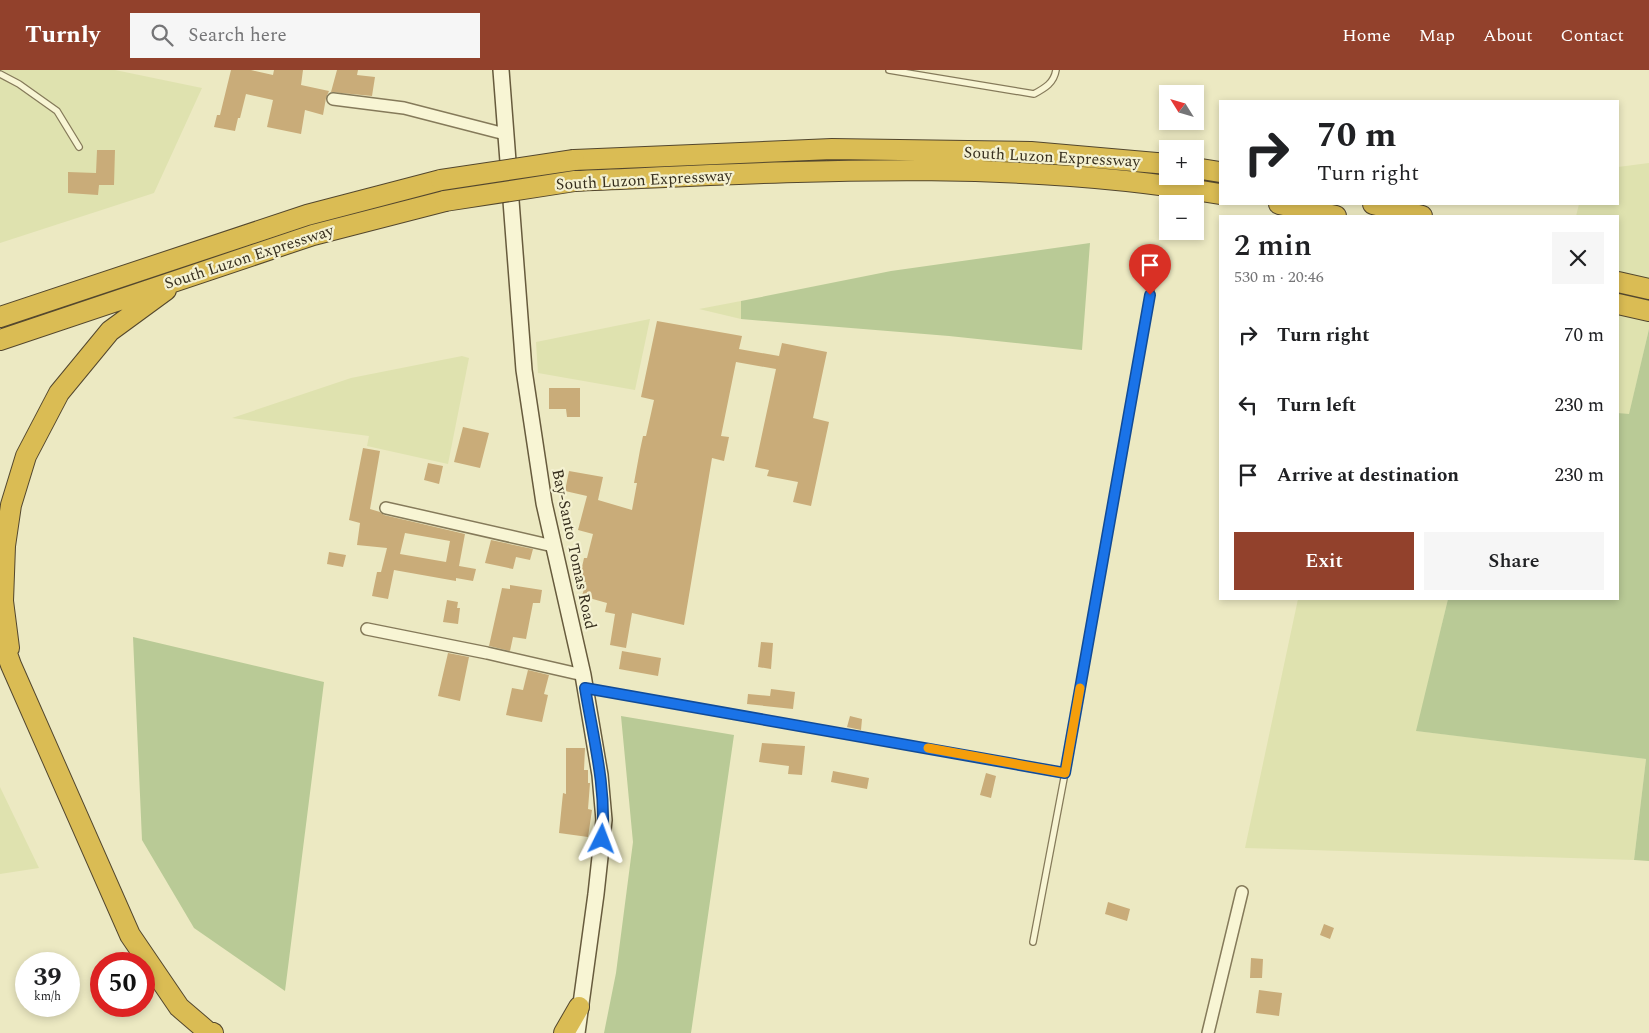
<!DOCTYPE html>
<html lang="en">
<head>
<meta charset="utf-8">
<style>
	:root { --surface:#fff; --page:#f6f6f6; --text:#202124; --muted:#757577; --accent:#92412c }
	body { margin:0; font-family:Spectral,serif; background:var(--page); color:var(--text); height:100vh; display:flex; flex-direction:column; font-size:19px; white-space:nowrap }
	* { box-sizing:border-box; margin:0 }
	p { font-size:16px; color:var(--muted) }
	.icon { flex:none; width:28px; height:28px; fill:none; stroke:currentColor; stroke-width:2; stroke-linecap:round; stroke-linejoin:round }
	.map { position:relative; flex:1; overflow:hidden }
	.panel { position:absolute; left:1219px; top:145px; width:400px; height:385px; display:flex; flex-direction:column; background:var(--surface); border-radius:0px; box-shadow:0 2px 8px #0003 }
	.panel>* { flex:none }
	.hud { position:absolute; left:1219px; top:30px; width:400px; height:105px; border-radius:0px; box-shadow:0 2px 8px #0003; background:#fff; color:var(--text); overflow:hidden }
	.needle { width:32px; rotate:307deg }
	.controls { position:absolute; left:1159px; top:15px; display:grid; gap:10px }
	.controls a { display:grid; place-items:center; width:45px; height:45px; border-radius:0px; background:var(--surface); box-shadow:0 2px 8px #0003; font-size:25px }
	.speed { position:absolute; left:15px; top:882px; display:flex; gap:10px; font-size:25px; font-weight:700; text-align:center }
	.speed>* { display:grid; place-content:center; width:65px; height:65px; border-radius:50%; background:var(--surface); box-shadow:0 2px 8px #0003; line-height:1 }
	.speed small { font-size:12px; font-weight:400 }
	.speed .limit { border:8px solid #d22; background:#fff; color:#111 }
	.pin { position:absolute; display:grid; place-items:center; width:42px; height:42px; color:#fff; margin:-51px -21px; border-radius:50% 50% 50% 0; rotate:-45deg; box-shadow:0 0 5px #0007 }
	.pin .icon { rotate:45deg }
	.me { position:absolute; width:55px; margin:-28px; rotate:3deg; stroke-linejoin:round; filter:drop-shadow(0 0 4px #0008) }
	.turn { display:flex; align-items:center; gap:18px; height:105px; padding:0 15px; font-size:22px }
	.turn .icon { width:65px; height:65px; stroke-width:2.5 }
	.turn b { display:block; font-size:35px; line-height:42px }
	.round { display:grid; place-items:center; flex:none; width:52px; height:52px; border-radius:0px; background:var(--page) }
	.headline { display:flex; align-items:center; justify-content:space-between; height:85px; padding:0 15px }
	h1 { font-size:30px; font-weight:600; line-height:38px }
	.primary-button { display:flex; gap:10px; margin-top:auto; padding:10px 15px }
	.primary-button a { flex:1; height:58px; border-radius:0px; background:var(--accent); color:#fff; font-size:20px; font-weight:600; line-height:58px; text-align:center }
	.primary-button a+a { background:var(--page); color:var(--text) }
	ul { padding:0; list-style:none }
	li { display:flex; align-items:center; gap:15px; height:70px; padding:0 15px }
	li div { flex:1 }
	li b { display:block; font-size:19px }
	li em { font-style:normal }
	header { display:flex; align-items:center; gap:30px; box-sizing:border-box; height:70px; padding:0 25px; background:var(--accent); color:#fff }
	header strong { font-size:24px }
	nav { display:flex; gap:28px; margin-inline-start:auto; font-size:18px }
	.search { width:350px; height:45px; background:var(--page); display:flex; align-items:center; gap:12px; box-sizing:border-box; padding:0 18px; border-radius:0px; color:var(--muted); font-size:19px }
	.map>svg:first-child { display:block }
	.farmland { fill:#dfe2af }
	.green { fill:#b9ca96 }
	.building { fill:#c9ac79; fill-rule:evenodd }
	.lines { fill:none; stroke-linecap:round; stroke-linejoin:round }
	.service-casing { stroke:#857a5a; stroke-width:8 }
	.minor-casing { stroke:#857a5a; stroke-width:14 }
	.secondary-casing { stroke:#675b3d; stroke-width:18 }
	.motorway-casing { stroke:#53472e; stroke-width:22 }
	.service { stroke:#f8f5d4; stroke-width:5.5 }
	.minor { stroke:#f8f5d4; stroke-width:11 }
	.secondary { stroke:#f8f5d4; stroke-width:15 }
	.motorway { stroke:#dabc54; stroke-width:20 }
	.motorway-bridge-casing { stroke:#53472e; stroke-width:22; stroke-linecap:butt }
	.motorway-bridge { stroke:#dabc54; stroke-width:20 }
	.route-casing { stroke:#114b97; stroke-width:12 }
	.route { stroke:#1a73e8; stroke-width:9 }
	.slow { stroke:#f59e0b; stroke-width:9 }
	.labels { text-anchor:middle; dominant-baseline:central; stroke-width:4.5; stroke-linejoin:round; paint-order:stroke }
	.street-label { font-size:16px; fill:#362e1d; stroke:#f4f1d1 }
</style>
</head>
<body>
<header>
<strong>Turnly</strong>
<div class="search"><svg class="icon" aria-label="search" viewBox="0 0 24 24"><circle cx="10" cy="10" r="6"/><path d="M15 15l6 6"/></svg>Search here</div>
<nav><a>Home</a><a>Map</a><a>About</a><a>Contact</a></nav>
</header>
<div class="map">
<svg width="1649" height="963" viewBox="0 0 1649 963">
	<rect width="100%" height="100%" fill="#ece9c2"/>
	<path class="farmland" d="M0 0H115L202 18 154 123 0 173Z
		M1649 93V259L1629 345 1618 343V146H1576L1579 134H1618V97Z
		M741 231V249L699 239Z
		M650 249 635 320 538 303 536 272Z
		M462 286 469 288 448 394 367 376 369 366 232 348 351 308Z
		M1298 529H1448L1417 661 1646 689 1634 790 1245 778Z
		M0 717 39 798 0 804Z"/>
	<path class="green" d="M1090 173 1082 280 949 266 741 249V231L891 201Z
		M1649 259V791L1634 790 1646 689 1416 661 1448 529H1618V343L1629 344Z
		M133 567 324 612 285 921 194 858 142 770Z
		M621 646 734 665 691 963H604L616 903 633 772Z"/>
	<path class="building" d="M231 0H251L273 5 274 0H303L301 15 329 21 326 28 323 45 305 40 301 64 267 57 273 30 246 24 240 48H238L235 61 214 57 217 45H220Z
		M337 0H358L357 5 375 7 372 26 331 22Z
		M97 80H115L114 115H99L98 125 68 123V102L96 103Z
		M657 251 742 266 739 279 779 286 782 273 827 282 813 348 829 352 811 436 793 432 798 412 767 406 769 400 755 397 776 299 736 292 721 366 729 367 724 391 712 388 684 555 632 543 626 578 610 575 615 544 605 542 607 533 582 526 586 512 579 511 584 488H587L593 464 578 460 587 426 565 421 569 401 603 407 598 430 632 440 637 413H634L640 380 643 366H646L654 330 641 327Z
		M549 318H580V347H567L566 339H549Z
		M463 357 489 363 480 398 454 392Z
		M363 378 380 381 370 439 380 442 384 445 465 464 459 496 476 499 473 511 456 508V511L394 500 388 529 372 526 377 502H381L387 478 357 475 360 453 349 450ZM405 463 450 471 446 492 400 484Z
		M428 393 443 396 439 414 424 410Z
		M491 470 533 479 530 490 516 487 513 499 485 493Z
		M329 482 346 485 343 497 327 494Z
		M510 515 542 520 540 533H533L526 569 513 567 510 581 489 576 502 518 510 519Z
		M447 530 458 532 457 538H460L458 554 443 552Z
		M761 572 773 573 771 599 758 597Z
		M622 581 661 588 658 606 619 599Z
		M448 583 469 587 460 631 438 626Z
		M528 600 549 605 544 624 548 625 542 652 506 645 512 618 523 620Z
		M771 619 795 622 793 639 747 634 748 624 770 626Z
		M850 646 862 649 861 660 847 657Z
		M762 673 805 676 802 705 788 704 789 696 759 692Z
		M566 678H585L584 700H588V713H590L588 739 592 740 588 767 559 763 563 723 566 724Z
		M833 701 869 708 867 719 831 712Z
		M986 703 996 706 991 728 980 725Z
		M1108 832 1130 839 1127 851 1105 844Z
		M1324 854 1334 858 1330 869 1320 865Z
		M1251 888 1263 889 1262 908H1250Z
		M1259 920 1282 923 1279 946 1256 943Z"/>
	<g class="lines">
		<defs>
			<path id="service" d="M889 0 1034 24C1045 18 1054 13 1056 0
				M0 4 19 14 57 41 79 77
				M587 618 1065 703 1157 186
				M1033 872 1065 703"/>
			<path id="minor" d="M333 29 404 38 505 64
				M386 438 553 476
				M367 559 487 583 583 605
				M1208 963 1242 822"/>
			<path id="secondary" d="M501 0 524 300 544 433 583 605 600 705 604 750 596 824 577 963"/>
			<path id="motorway" d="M574 90 832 79 1031 82 1168 94
				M1195 98 1220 102
				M575 111C790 102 1008 87 1220 124
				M1279 134 1336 146
				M1373 134 1422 146
				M1618 212 1649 219
				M1618 234 1649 241
				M0 247 307 145 441 110
				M0 270 313 165 445 131
				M0 564 11 595 130 865 179 937 207 961 213 963
				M9 578 3 531 5 476 11 435 26 386 59 323 110 261 166 220
				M564 963 579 937"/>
		</defs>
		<use href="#service" class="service-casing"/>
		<use href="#minor" class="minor-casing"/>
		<use href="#secondary" class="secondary-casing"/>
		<use href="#motorway" class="motorway-casing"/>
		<use href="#service" class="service"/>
		<use href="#minor" class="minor"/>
		<use href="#secondary" class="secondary"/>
		<use href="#motorway" class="motorway"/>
		<defs>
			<path id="motorway-bridge" d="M441 110 574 90
				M445 131 575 111"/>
		</defs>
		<use href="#motorway-bridge" class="motorway-bridge-casing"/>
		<use href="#motorway-bridge" class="motorway-bridge"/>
	</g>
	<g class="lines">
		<defs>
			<path id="route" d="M602 769C607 719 593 667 585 618L1065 703 1150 225"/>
		</defs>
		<use href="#route" class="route-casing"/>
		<use href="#route" class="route"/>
		<path class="slow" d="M928 678 1065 703 1080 618"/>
	</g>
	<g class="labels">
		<g class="street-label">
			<text transform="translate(1052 87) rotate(3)">South Luzon Expressway</text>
			<text transform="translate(644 110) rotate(-3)">South Luzon Expressway</text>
			<text transform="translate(249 187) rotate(-18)">South Luzon Expressway</text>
			<text transform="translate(574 479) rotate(78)">Bay-Santo Tomas Road</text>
		</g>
	</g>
</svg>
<div class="controls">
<a><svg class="needle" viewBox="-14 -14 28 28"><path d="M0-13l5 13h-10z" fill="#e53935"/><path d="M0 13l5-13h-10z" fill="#757577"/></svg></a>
<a>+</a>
<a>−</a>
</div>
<div class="speed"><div>39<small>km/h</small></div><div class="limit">50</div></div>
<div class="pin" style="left:1150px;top:225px;background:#d93025"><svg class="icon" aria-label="arrive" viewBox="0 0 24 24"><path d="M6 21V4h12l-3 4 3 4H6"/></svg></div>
<svg class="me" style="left:602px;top:769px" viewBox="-20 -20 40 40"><path d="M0-17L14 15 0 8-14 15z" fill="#1a73e8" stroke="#fff" stroke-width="4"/></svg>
<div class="hud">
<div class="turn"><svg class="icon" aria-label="right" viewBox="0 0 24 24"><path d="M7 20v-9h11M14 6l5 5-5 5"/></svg><div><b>70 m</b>Turn right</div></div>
</div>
<section class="panel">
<div class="headline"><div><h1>2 min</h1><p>530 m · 20:46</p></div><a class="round"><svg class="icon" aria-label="close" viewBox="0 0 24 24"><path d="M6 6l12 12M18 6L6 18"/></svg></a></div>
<ul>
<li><svg class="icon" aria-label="right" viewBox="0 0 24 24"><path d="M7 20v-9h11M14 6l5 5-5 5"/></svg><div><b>Turn right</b></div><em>70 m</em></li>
<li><svg class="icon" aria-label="left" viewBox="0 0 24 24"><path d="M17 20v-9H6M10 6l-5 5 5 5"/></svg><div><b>Turn left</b></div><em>230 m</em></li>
<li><svg class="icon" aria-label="arrive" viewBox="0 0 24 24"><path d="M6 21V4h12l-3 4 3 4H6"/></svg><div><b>Arrive at destination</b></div><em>230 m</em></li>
</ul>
<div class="primary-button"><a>Exit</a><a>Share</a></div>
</section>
</div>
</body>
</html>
